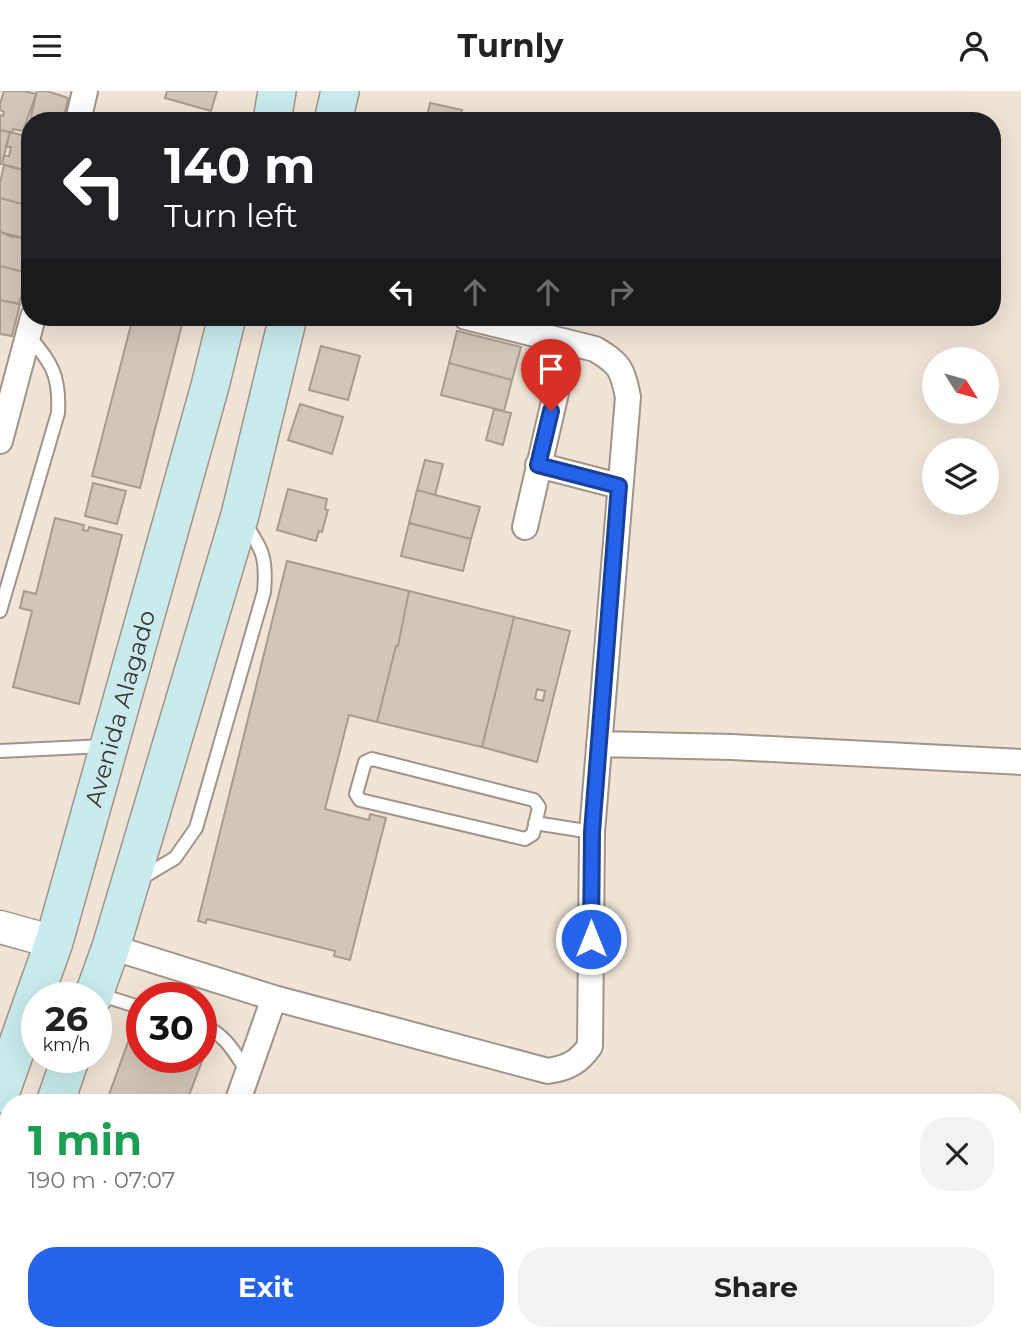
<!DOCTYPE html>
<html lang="en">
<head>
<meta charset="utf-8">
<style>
	:root { --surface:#fff; --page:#f2f2f2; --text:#222; --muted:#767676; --accent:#2563eb }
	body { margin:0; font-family:Montserrat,sans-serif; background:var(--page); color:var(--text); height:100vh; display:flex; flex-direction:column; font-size:26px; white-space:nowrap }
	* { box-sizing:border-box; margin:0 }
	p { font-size:23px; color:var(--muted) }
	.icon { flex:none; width:38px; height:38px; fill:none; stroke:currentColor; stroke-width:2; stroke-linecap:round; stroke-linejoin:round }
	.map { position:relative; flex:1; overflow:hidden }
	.drawer { position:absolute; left:0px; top:1003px; width:1022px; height:247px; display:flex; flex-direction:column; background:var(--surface); border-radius:28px 28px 0 0; box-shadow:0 7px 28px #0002 }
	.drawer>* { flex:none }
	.hud { position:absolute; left:21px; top:21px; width:980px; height:214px; border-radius:28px; box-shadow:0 7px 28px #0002; background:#202124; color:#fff; overflow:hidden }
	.needle { width:46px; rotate:127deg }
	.tools { position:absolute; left:922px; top:256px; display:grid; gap:14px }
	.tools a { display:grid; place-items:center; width:77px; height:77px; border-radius:50%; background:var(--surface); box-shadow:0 7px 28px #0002; font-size:35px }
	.speed { position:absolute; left:21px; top:891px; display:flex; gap:14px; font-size:35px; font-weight:700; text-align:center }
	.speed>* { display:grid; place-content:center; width:91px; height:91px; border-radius:50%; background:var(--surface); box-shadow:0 7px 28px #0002; line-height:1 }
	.speed small { font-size:18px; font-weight:400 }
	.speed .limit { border:10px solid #d22; background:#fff; color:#111 }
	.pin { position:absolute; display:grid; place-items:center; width:60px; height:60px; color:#fff; margin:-72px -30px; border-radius:50% 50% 50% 0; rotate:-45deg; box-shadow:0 0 7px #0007 }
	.pin .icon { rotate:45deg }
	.me { position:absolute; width:77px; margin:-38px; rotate:0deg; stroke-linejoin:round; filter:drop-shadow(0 0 5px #0008) }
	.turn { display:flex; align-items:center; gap:24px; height:147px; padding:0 28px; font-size:32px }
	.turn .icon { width:91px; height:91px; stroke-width:2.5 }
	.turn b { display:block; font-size:49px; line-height:60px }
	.lanes { display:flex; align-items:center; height:66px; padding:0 28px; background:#0003; justify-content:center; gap:35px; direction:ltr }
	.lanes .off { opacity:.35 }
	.round { display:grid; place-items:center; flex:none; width:74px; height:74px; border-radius:28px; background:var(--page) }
	.head { display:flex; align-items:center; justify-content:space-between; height:119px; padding:0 28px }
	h1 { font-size:42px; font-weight:700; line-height:52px; color:#1e9e55 }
	.action { display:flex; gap:14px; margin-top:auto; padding:14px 28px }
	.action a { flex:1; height:80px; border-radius:28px; background:var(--accent); color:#fff; font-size:28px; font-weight:700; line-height:80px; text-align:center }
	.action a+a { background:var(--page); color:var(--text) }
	header { display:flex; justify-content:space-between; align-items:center; height:91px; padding:0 28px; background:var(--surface); font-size:32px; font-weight:700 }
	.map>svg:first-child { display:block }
	.building { fill:#d3c5b8; stroke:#a99c8f; stroke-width:2; fill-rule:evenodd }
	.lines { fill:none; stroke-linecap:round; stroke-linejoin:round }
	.service-casing { stroke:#a19488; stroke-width:16 }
	.minor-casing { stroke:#a19488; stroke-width:28 }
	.tertiary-casing { stroke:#a19488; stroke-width:35 }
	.secondary-casing { stroke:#a19488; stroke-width:40 }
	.path { stroke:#a3998f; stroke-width:4.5; stroke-dasharray:7 3.5; stroke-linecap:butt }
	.service { stroke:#fff; stroke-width:12 }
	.minor { stroke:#fff; stroke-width:24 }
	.tertiary { stroke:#fff; stroke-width:32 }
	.secondary { stroke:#c9ebed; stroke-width:37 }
	.route-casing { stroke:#184099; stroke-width:18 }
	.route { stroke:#2563eb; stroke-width:12 }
	.labels { text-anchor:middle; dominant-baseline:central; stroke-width:5; stroke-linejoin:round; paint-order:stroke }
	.street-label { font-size:24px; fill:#3d3732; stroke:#f1e3d6 }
</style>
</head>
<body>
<header><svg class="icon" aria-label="menu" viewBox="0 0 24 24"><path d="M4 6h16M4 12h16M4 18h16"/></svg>Turnly<svg class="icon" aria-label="person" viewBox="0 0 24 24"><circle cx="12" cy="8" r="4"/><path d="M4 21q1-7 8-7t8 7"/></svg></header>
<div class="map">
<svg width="1021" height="1249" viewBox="0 0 1021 1249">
	<rect width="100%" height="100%" fill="#f1e3d6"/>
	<path class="building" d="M4 0H24L36 3 23 40 13 38 12 42 0 39V24L3 25 4 21 0 19V13Z
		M37 0H47L68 7 63 30H30Z
		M167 0H217L211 20 165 7Z
		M430 12 462 19 460 28 426 30Z
		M0 39 10 41 2 73H0Z
		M10 41 30 46V81L2 73 4 64 9 65 11 56 6 55Z
		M4 74 30 81V100L26 114 0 107V92Z
		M0 107 30 115V149L0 141Z
		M0 141 12 146V145L30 149 28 182 0 175Z
		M0 175 28 182 19 213 0 209Z
		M0 209 20 213 12 245 0 243Z
		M133 226H184L140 397 92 385Z
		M457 240 521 256 512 289 449 272Z
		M321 255 360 265 348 309 309 299Z
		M449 272 512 289 504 320 441 304Z
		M300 313 343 326 332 363 288 349Z
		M494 318 511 322 503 354 486 349Z
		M425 369 443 373 435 404 417 399Z
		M93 392 126 400 117 433 85 425Z
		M288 398 327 408 325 418 328 419 322 441 319 440 316 450 277 439Z
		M417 399 480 416 471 448 409 432Z
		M55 427 84 434 83 439 88 440 89 436 122 444 79 613 13 596 32 520 20 517 24 500 36 503Z
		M409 432 471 448 463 480 401 465Z
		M287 470 409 500 398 555H396L377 631 349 624 325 718 369 729 370 723 386 727 350 869 334 865 335 860 207 828 206 832 198 830Z
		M409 500 514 526 482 656 377 631 396 555H398Z
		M514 526 570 540 537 671 482 656ZM537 598 545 600 543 610 535 608Z
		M132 940 142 943V966L204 965 186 1012H106Z
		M68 1241H115L111 1249H89Z"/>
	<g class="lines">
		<defs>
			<path id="service" d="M0 520 58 322C60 284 52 273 29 245
				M0 660 105 655
				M372 668 534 709 539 716 533 743 525 748 360 709 356 703 365 671Z
				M535 732 592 741
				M138 789 175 767 196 737 264 501C267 467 263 459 244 431
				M98 903 142 917
				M201 934C225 942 235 962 248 982"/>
			<path id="minor" d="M78 30 85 0
				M0 350 33 226
				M538 374 619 395
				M525 436 558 293
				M599 653 732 656 1021 671
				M111 856 274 907
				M237 1012 274 907 548 980C568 977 579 971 590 955L592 741 628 306C622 277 620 273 595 258L466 226
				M152 1249 155 1241"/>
			<path id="tertiary" d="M0 836 54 851"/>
			<g id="secondary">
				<path d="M272 30 277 0"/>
				<path d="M333 30 340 0"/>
				<path d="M93 906 111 856 240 424 288 226"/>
				<path id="s1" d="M0 1003 54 851 210 295 227 226"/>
				<path d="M55 1012 71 966"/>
				<path d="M0 1163 9 1139"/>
			</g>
		</defs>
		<use href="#service" class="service-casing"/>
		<use href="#minor" class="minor-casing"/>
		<use href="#tertiary" class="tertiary-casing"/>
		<use href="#secondary" class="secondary-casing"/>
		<path class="path" d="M0 1080 9 1049"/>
		<use href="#service" class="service"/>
		<use href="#minor" class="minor"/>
		<use href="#tertiary" class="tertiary"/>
		<use href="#secondary" class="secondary"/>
	</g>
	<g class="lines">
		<defs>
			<path id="route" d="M551 320 538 374 619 395 592 741 591 848"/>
		</defs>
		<use href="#route" class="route-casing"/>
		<use href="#route" class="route"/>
	</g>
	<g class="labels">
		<g class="street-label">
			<text stroke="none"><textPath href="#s1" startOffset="404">Avenida Alagado</textPath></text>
		</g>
	</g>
</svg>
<div class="tools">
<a><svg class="needle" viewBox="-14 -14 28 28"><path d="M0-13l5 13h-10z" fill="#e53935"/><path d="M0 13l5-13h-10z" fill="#767676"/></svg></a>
<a><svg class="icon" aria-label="layers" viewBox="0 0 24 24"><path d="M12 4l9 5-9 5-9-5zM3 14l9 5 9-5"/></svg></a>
</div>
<div class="speed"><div>26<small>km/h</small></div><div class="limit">30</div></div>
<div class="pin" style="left:551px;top:320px;background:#d93025"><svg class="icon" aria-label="arrive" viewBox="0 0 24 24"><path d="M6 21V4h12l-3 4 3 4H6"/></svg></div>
<svg class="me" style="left:591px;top:848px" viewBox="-20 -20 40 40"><circle r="17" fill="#2563eb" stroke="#fff" stroke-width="3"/><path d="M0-11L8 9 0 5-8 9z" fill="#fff"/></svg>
<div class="hud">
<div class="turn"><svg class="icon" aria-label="left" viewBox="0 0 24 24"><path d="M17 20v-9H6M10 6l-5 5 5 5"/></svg><div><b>140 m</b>Turn left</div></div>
<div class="lanes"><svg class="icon" aria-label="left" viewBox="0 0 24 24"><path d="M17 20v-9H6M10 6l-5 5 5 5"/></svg><svg class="icon off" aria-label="ahead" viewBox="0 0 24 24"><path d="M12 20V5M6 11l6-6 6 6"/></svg><svg class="icon off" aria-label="ahead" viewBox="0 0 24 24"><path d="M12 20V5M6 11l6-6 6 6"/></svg><svg class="icon off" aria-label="right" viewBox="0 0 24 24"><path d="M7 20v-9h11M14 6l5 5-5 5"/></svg></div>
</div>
<section class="drawer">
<div class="head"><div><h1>1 min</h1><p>190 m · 07:07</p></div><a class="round"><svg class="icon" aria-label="close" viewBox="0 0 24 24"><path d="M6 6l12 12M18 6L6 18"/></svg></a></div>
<div class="action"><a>Exit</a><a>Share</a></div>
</section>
</div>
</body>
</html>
